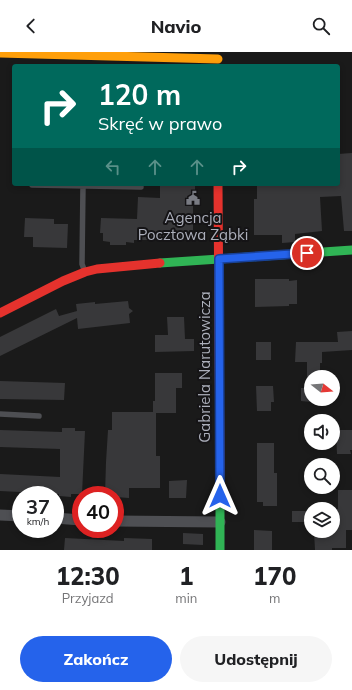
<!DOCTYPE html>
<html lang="pl">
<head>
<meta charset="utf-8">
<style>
	:root { --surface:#fff; --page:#f6f6f6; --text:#202124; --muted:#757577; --accent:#2563eb }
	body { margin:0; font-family:Mulish,sans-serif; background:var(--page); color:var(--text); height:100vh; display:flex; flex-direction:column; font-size:15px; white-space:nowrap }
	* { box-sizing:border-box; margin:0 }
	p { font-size:13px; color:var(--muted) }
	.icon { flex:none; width:22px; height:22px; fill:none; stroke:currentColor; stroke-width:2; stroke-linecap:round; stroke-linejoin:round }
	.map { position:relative; height:498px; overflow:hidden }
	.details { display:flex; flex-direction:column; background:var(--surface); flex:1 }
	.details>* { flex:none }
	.hud { position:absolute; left:12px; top:12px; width:328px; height:122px; border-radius:4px; box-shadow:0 2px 6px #0003; background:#00695c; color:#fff; overflow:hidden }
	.needle { width:26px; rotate:107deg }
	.tools { position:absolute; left:304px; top:318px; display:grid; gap:8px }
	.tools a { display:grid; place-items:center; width:36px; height:36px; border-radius:50%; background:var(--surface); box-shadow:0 2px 6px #0003; font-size:20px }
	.speed { position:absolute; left:12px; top:434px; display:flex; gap:8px; font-size:20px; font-weight:700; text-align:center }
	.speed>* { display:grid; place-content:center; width:52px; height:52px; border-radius:50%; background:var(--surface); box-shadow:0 2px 6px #0003; line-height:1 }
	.speed small { font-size:10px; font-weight:400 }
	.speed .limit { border:6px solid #d22; background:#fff; color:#111 }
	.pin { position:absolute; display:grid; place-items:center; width:34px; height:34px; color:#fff; margin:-17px; border:2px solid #fff; border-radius:50%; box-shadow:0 1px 4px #0007 }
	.me { position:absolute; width:44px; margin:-22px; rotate:0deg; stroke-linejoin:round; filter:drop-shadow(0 0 3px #0008) }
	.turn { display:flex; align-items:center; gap:14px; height:84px; padding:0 20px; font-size:18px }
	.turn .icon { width:52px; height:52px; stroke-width:2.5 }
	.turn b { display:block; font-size:28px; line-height:34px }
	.lanes { display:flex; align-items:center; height:38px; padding:0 20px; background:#0003; justify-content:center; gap:20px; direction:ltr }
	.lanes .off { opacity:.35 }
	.eta { display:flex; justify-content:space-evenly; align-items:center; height:68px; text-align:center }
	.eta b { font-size:24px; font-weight:800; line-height:28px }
	.primary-button { display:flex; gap:8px; margin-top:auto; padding:8px 20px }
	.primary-button a { flex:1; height:46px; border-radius:24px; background:var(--accent); color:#fff; font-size:16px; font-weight:800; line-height:46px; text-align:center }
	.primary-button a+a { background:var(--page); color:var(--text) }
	header { display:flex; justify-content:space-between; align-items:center; height:52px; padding:0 20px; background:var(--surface); font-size:18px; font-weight:800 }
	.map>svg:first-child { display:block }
	.building { fill:#38383a }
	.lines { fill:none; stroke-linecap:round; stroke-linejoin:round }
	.lane { stroke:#4e4f53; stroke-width:5.5 }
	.street { stroke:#4e4f53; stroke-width:11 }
	.fast { stroke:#30b455; stroke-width:9 }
	.slow { stroke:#ff9f0a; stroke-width:9 }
	.jam { stroke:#e5322d; stroke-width:9 }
	.route-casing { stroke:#184099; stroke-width:10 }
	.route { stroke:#2563eb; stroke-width:7 }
	.labels { text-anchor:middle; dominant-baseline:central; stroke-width:4; stroke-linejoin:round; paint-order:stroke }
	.poi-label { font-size:15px; fill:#acafbb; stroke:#151416 }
	.street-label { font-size:15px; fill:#acafbb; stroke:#151416 }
</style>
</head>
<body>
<header><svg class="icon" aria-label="back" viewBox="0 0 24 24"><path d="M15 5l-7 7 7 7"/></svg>Navio<svg class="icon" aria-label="search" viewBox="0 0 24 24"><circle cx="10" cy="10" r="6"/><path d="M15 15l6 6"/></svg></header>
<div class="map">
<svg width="352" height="498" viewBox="0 0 352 498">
	<rect width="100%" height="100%" fill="#1a1a1a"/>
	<path class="building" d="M352 101V179H344L341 144 320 145 322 179 295 182V190L282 191V183H254V147H257V132H338V102Z
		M160 132H195V151H193V188H134V191L126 190V193H110V190L103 189V181H100L101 166 137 167 138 145 160 146Z
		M25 166 54 167V172H68L67 196 33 195V185H24Z
		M255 227H289V229L297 228V252H289V254L255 255Z
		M128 249 129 256 133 259 129 262 130 271 78 277 77 266 0 304V285L56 257 59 264 77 259 76 252 95 250V252Z
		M167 265H184L185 287H194V299L155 300V283H168Z
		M352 279V298L322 300V311H320V325H307V310H295L296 290H338L337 280Z
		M256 290H271V308H256Z
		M155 321H182V336H176V361H156V404H160V436H129V446L116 445V443H105L106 410 108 378H112V360H153V349H155Z
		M0 329 65 331 64 348 0 347Z
		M256 334H273L274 350H271V359H257Z
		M301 336H311V350L301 349Z
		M62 376H75V379H85L82 442H71V445L59 444V442L0 439V422L60 425V397L0 395V378L62 380Z
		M336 378H352V398H350L351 402H337Z
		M257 391H274V421H277V454H263V450H257Z
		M187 428 186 446H169V429Z
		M338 438H352V478H346V496H332V498H315L314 479H333V457H338Z
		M292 459H311V470H292Z
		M254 478 272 479V498H254Z
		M183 481 203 482V493L183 492Z
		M65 486 124 489V486L152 487V498H64Z"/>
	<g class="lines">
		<path class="lane" d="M32 133 141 135
			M83 134 82 212 85 220
			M0 362 39 364"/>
		<path class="street" d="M0 463 21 464
			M55 466 81 468
			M115 469 220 470"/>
		<path class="fast" d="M160 211 352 198
			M220 423V498"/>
		<path class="slow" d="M0 1 218 7"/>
		<path class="jam" d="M218 132 220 423
			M0 261 63 229 85 220 97 217 160 211"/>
	</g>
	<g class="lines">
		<defs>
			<path id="route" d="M220 444 219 207 307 201"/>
		</defs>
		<use href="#route" class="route-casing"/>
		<use href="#route" class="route"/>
	</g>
	<defs>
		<symbol id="civic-bare" viewBox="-9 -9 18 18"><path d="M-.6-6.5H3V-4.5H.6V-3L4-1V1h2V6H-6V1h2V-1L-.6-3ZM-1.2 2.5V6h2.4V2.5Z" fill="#797b83" stroke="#151416" stroke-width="2.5" paint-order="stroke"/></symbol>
	</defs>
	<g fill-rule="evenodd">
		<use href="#civic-bare" x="183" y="136" width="20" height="20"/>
	</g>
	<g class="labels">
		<g class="poi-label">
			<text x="193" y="165">Agencja<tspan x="193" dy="17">Pocztowa Ząbki</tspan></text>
		</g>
		<g class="street-label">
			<text transform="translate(204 315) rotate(-90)">Gabriela Narutowicza</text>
		</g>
	</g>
</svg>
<div class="tools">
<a><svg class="needle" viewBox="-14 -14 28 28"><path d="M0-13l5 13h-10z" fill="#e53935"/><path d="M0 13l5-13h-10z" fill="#757577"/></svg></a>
<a><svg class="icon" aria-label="sound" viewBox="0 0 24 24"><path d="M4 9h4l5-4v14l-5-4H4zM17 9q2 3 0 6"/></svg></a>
<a><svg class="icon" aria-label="search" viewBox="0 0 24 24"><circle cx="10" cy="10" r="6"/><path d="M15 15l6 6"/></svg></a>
<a><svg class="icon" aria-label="layers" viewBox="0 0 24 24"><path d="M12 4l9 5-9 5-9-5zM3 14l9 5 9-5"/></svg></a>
</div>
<div class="speed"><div>37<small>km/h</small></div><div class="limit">40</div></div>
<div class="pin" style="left:307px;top:201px;background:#d93025"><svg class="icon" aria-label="arrive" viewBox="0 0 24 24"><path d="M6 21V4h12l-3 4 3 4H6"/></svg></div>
<svg class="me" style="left:220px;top:444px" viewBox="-20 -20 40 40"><path d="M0-17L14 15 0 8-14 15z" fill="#2563eb" stroke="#fff" stroke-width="4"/></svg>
<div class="hud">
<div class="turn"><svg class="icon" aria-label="right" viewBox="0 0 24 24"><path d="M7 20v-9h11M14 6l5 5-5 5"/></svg><div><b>120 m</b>Skręć w prawo</div></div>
<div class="lanes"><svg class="icon off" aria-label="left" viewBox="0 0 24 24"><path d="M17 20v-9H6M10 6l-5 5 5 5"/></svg><svg class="icon off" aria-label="ahead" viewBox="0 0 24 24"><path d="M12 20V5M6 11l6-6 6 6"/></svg><svg class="icon off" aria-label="ahead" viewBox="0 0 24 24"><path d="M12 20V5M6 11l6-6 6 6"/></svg><svg class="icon" aria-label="right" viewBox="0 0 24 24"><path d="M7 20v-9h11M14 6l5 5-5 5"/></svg></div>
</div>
</div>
<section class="details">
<div class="eta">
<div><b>12:30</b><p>Przyjazd</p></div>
<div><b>1</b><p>min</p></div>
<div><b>170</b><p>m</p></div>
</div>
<div class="primary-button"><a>Zakończ</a><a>Udostępnij</a></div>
</section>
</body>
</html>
